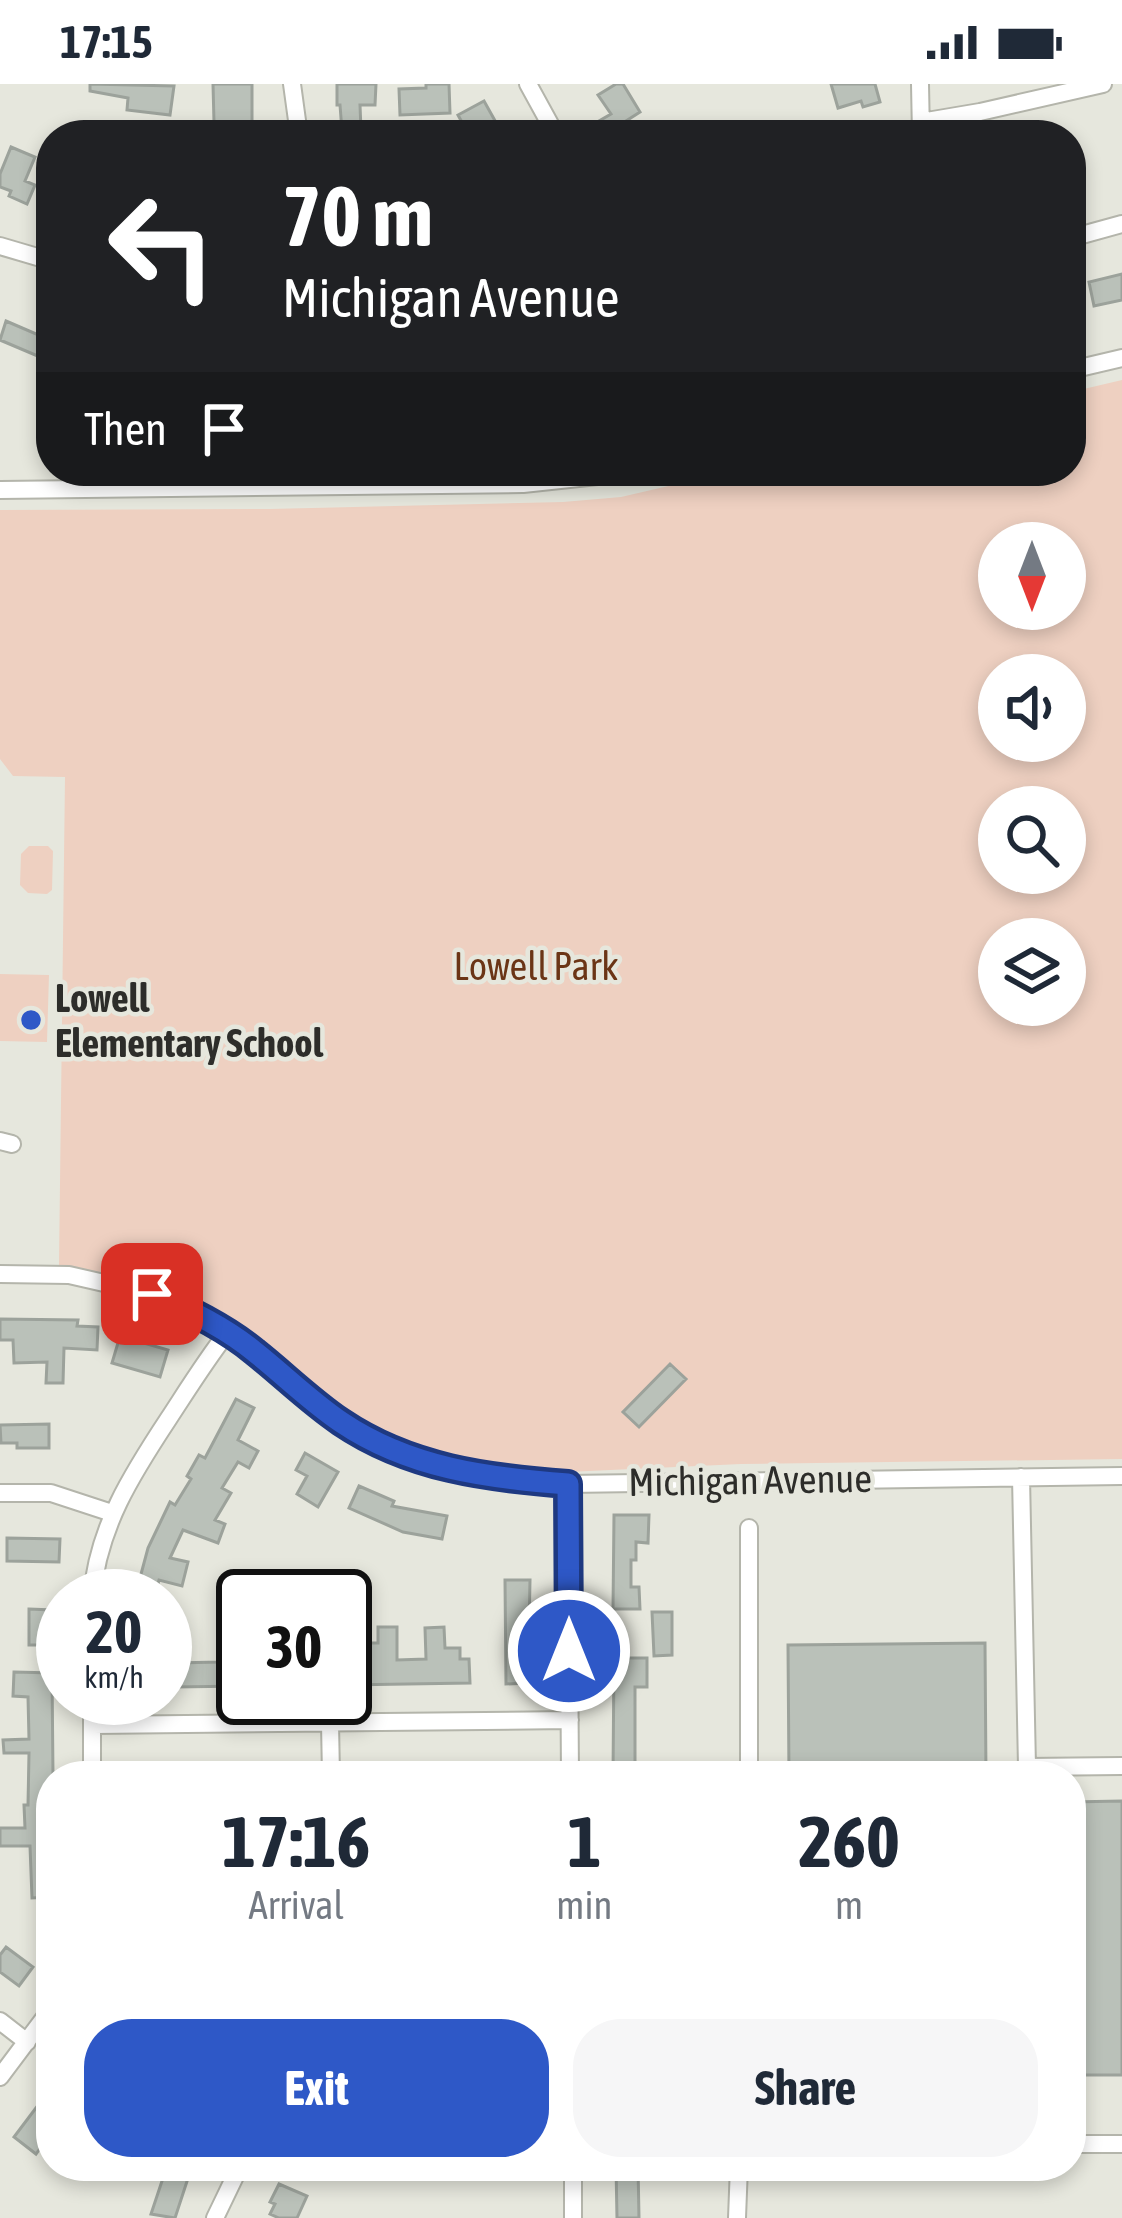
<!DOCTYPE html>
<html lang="en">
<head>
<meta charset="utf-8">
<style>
	:root { --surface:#fff; --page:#f6f6f7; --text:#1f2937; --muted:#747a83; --accent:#2e58c7 }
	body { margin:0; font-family:"Asap Condensed",sans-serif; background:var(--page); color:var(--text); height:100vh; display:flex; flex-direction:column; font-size:45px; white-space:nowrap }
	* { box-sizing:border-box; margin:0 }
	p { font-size:39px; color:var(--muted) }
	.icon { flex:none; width:66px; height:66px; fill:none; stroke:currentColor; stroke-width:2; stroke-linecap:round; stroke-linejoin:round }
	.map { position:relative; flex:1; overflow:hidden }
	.details { position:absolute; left:36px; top:1677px; width:1050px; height:420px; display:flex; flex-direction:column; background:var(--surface); border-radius:48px; box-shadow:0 6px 18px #0003 }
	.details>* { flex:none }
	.guide { position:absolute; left:36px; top:36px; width:1050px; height:366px; border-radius:48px; box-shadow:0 6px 18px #0003; background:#202124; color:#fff; overflow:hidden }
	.needle { width:78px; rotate:180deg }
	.controls { position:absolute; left:978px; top:438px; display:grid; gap:24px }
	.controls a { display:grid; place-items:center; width:108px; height:108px; border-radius:50%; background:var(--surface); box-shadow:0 6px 18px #0003; font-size:60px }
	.speed { position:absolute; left:36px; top:1485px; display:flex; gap:24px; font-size:60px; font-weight:700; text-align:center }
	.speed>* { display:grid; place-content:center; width:156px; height:156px; border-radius:50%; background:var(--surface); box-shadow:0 6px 18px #0003; line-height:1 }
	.speed small { font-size:30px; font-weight:400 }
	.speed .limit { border:6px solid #111; border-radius:18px; background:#fff; color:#111 }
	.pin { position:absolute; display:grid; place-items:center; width:102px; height:102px; color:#fff; margin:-51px; border-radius:24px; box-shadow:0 6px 18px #0006 }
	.me { position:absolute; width:132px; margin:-66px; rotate:0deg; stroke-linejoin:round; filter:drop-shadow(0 0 9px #0008) }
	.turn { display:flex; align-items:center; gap:42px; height:252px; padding:0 48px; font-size:54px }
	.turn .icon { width:156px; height:156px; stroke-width:2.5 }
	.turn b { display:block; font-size:84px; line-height:102px }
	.then { display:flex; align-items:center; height:114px; padding:0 48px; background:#0003; gap:24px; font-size:45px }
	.eta { display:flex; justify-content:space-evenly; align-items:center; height:204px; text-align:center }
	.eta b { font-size:72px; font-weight:700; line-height:84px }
	.action { display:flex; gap:24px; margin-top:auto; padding:24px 48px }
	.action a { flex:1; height:138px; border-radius:48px; background:var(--accent); color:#fff; font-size:48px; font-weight:700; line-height:138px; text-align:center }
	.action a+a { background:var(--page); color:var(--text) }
	.status { display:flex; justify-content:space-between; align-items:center; height:84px; padding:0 60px; background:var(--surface); direction:ltr }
	.status svg { height:33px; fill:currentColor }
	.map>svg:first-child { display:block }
	.green { fill:#eed0c1; fill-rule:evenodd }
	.building { fill:#bac1b9; stroke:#9ca29b; stroke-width:3 }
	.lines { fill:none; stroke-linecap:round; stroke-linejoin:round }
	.minor-casing { stroke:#b4b5ab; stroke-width:20 }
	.minor { stroke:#fff; stroke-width:16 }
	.route-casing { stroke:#1e3981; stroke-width:30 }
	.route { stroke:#2e58c7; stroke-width:21 }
	.poi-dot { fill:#2e58c7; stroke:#e6e7dd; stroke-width:4.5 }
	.labels { text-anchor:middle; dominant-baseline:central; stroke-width:9; stroke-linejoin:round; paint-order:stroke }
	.park-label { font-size:39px; fill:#6b3516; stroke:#e6e7dd }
	.poi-label { font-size:39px; font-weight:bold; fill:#2d2d2a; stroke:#e6e7dd; text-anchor:start }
	.street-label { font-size:39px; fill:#2d2d2a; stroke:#e6e7dd }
</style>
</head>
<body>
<div class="status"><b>17:15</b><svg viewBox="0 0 49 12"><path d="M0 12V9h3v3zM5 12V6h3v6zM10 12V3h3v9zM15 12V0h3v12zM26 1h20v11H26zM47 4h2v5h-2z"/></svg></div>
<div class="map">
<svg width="1122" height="2134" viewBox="0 0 1122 2134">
	<rect width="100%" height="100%" fill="#e6e7dd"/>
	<path class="green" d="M1122 296V1375L741 1380 567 1388 480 1382 417 1365 365 1340 332 1317 262 1255 208 1222 125 1193 59 1181 65 693 13 692 0 675V426L270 425 563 418 621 413 733 387H1071V308ZM999 459H1065V525H999ZM999 591H1065V657H999ZM999 723H1065V789H999ZM999 855H1065V921H999Z
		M29 762H48L53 767 52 806 47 810 28 809 20 801 21 770Z
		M0 890 49 891 47 958 0 957Z"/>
	<path class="building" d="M90 0 174 2 170 31 127 26 128 14 90 7Z
		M213 0H252V38H214Z
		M337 0H376L375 21H360L361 46 342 47 340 21H337Z
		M426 0H449L450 29 400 31 399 5 426 4Z
		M616 0H623L640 28 626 37 629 42 615 51H609L599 37 611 30 598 11Z
		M831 0H875L880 18 863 23 861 17 838 24Z
		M484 17 503 51H469L458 31Z
		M11 63 35 73 25 97 35 101 27 120 9 112 11 107 0 103V90Z
		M1122 190V216L1094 222 1089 198Z
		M6 237 48 255 40 273 0 256Z
		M0 1235 78 1236 77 1242 98 1243 97 1266 64 1264 63 1299H46L47 1278 14 1279 13 1256H0Z
		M120 1252 168 1266 160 1293 112 1279Z
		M670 1280 686 1295 639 1343 623 1328Z
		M236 1315 254 1324 238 1356 258 1367 249 1384 238 1378 222 1404 231 1409 215 1436 225 1440 218 1459 183 1446 170 1474 188 1478 182 1502 159 1496 155 1510 137 1505 148 1464 170 1418 175 1421 191 1395 187 1392 199 1371 205 1374Z
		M49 1340V1364H17V1359H1L0 1341Z
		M305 1369 338 1388 318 1423 297 1410 307 1392 296 1386Z
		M359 1402 394 1417 392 1422 447 1432 442 1455 403 1448 349 1424Z
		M614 1431H649L648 1459 636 1458V1476H631V1503H639L640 1525H613Z
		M7 1454 60 1455 59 1478 7 1477Z
		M505 1496H530L528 1599 506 1600Z
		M29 1525 52 1526 51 1561H29Z
		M652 1528H672V1571L654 1572Z
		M378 1543H397V1576L426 1575 425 1544 444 1543 445 1564H460V1575H469L470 1599 345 1601V1559H378Z
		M221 1550 239 1551 238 1578H243V1602L175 1603 174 1579 220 1578Z
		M985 1559 986 1692H789L788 1561Z
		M614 1574H647V1603H635V1692H613Z
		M14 1588 52 1589 53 1692 51 1707H48L51 1813 32 1814 30 1762H0V1744H25L24 1721H28L29 1669H4L3 1656 29 1655 28 1613 13 1612Z
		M1122 1717V1991H1071V1718Z
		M6 1863 33 1883 19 1902 0 1888V1871Z
		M51 2004V2049L36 2070 14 2053Z
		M167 2082H192L175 2134 151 2130Z
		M616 2082H638L639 2134H617Z
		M279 2100 307 2112 297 2134H279L270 2130 275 2120 270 2118Z"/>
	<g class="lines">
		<defs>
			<path id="minor" d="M292 0 299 51
				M528 0 556 51
				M920 0 921 51
				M921 38 980 28 1103 0
				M1071 154 1122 140
				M0 162 51 177
				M1071 286 1122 274
				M0 406 523 400 644 387
				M0 1057 12 1060
				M0 1190 69 1191 152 1210 237 1254 301 1309 357 1348 411 1373 470 1390 568 1400 1122 1392
				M1021 1393 1027 1683 1122 1682
				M568 1400 570 1692
				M0 1409H51L112 1429
				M749 1444V1692
				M92 1512C98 1443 132 1390 169 1334 188 1305 206 1276 227 1249
				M92 1614V1692
				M330 1639 331 1692
				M93 1641 570 1636
				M0 1937 27 1958
				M0 1993 51 1925
				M1071 2060H1122
				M573 2082V2134
				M215 2134 240 2082
				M737 2134 739 2082"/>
		</defs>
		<use href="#minor" class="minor-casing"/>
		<use href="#minor" class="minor"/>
	</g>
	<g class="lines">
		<defs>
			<path id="route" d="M152 1210C188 1225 225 1243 255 1268 284 1291 310 1317 341 1338 409 1384 487 1394 568 1400L569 1567"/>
		</defs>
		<use href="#route" class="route-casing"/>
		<use href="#route" class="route"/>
	</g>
	<circle class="poi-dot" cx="31" cy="936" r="12"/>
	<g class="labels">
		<g class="park-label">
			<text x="536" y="882">Lowell Park</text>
		</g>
		<g class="poi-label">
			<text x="55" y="914">Lowell<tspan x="55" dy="45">Elementary School</tspan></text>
		</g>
		<g class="street-label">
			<text transform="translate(750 1396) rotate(-1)">Michigan Avenue</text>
		</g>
	</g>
</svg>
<div class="controls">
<a><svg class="needle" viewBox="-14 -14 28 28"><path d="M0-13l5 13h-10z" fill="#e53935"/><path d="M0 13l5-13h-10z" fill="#747a83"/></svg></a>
<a><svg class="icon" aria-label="sound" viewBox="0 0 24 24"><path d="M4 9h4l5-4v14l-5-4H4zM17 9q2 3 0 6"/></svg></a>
<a><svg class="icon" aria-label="search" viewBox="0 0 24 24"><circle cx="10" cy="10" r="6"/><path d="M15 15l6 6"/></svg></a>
<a><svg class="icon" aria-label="layers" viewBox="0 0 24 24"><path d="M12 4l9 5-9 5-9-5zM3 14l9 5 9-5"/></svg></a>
</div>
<div class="speed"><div>20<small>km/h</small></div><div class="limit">30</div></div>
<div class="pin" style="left:152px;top:1210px;background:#d93025"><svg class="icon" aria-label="arrive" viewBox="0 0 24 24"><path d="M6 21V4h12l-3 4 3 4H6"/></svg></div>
<svg class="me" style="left:569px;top:1567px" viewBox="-20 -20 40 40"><circle r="17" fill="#2e58c7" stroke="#fff" stroke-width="3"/><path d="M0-11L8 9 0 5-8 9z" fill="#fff"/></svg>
<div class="guide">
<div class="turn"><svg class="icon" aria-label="left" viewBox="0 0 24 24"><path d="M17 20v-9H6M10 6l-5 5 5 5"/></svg><div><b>70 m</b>Michigan Avenue</div></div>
<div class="then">Then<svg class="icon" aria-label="arrive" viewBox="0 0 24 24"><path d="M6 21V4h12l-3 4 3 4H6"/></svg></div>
</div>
<section class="details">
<div class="eta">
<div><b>17:16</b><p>Arrival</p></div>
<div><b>1</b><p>min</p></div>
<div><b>260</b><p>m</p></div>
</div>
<div class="action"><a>Exit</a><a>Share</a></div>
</section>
</div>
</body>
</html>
